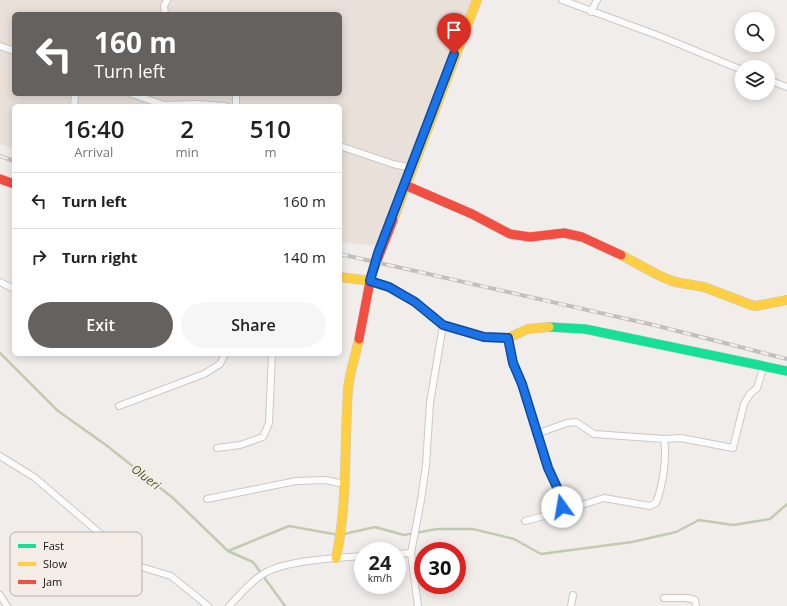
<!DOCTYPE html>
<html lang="en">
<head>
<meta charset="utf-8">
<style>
	:root { --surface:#fff; --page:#f6f6f6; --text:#222; --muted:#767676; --line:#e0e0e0; --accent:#64615f }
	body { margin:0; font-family:"Open Sans",sans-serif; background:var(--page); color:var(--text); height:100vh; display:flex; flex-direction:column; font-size:15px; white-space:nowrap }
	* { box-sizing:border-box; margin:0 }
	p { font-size:13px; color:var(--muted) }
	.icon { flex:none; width:22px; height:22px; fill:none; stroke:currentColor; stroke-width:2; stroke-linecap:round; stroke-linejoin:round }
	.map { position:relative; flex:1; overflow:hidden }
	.sheet { position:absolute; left:12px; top:104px; width:330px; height:252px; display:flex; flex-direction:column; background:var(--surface); border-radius:6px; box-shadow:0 2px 10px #0003 }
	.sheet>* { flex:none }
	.guide { position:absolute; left:12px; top:12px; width:330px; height:84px; border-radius:6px; box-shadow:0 2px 10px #0003; background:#64615f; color:#fff; overflow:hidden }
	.tools { position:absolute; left:735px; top:12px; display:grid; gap:8px }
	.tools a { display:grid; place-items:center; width:40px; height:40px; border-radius:50%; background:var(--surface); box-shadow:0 2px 10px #0003; font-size:20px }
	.speed { position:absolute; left:354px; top:542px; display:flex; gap:8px; font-size:20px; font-weight:700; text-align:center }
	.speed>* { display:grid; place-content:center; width:52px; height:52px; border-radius:50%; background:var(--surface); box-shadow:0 2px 10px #0003; line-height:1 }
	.speed small { font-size:10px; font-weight:400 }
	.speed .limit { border:6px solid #d22; background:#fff; color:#111 }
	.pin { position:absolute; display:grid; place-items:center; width:34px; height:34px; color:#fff; margin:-41px -17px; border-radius:50% 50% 50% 0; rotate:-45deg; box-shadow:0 0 4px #0007 }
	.pin .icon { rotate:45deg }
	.me { position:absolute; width:44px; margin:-22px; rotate:347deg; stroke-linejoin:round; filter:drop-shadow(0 0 3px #0008) }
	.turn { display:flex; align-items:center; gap:14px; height:84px; padding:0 16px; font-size:18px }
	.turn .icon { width:52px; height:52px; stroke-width:2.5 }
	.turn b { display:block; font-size:28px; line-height:34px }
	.eta { display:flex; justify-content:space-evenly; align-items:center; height:68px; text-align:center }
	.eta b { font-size:24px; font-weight:600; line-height:28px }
	.primary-button { display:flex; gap:8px; margin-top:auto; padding:8px 16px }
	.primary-button a { flex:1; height:46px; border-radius:24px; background:var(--accent); color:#fff; font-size:16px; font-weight:600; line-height:46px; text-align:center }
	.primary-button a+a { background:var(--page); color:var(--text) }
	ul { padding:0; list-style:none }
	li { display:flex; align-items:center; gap:12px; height:56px; padding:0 16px; border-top:1px solid var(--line) }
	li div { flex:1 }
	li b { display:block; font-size:15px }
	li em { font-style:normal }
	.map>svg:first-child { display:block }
	.built { fill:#e9e0d9; fill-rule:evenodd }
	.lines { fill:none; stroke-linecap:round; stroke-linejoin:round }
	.stream { stroke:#c3cab1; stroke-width:2.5 }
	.street-casing { stroke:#cbc8c6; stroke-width:8 }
	.fast-casing { stroke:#cbc8c6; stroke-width:10 }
	.slow-casing { stroke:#cbc8c6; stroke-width:10 }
	.jam-casing { stroke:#cbc8c6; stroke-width:10 }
	.street { stroke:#fdfcfc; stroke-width:6 }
	.fast { stroke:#16e098; stroke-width:9 }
	.slow { stroke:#ffcf43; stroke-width:9 }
	.jam { stroke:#f24e42; stroke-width:9 }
	.rail-casing { stroke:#c0c0c0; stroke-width:4 }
	.rail { stroke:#f4ece6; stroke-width:2.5; stroke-dasharray:8; stroke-linecap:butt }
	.route-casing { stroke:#114b97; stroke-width:10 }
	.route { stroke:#1a73e8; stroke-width:7 }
	.labels { text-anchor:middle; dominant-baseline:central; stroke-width:4; stroke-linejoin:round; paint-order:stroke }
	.water-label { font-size:12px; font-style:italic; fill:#475621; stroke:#f4ece6 }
	.key { fill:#f4ece6; stroke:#b2aca7; stroke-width:1 }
	.key-label { font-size:11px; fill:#181514 }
</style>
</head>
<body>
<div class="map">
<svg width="787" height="606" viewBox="0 0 787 606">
	<rect width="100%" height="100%" fill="#f0edea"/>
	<path class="built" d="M0 0H476L379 246 340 242V106H14V148L0 144ZM14 14H340V94H14Z"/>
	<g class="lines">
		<path class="stream" d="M0 353 58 411 106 445 173 498 228 551 253 562 285 606
			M344 534 375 527 404 535 437 529H473L514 539 541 554 632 542 676 532 699 520 733 525 770 519 787 504
			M228 551 289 526 339 535"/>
		<defs>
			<path id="street" d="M562 0 662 37 742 70
				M591 12 597 0
				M165 14 164 6 167 0
				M0 46 14 51
				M768 80 787 87
				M132 94 164 105 197 104 225 106
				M236 94V106
				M74 106 75 94
				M340 146 393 164 412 168
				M0 282 14 289
				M508 338C510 355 516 369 522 385 535 423 545 461 562 498V507L559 512 525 521
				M119 406 204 374 220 364 225 354
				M536 434 567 423 576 422 594 434 664 439 681 438 733 448 744 404 750 394 757 388 764 366
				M217 448 240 445 263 437 269 423 272 354
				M0 456 34 477 138 566 171 576 208 606
				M207 499 296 481 325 480 345 484
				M559 512 604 498 650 506 656 503C663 485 667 458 664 439
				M397 554 411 553
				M0 595 7 606
				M664 598H687L695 600 696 606
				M229 606C239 596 250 582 263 574 284 560 337 558 363 556
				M418 606 411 553 421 500 426 465 430 403 443 325
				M571 606 573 595"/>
			<path id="fast" d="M549 327 585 329 787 371"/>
			<path id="slow" d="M393 220 477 0
				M621 255 660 276 675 282 704 287 751 305 756 306 787 300
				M340 277 370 281 389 287 415 302 443 325 485 337 508 338 528 329 549 327
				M336 558C348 503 344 446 348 390 349 373 356 355 359 339"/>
			<path id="jam" d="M0 179 14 184
				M405 185 472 214 510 234 530 237 564 233 582 237 621 255
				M359 339 371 276 393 220"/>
		</defs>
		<use href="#street" class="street-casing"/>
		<use href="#fast" class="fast-casing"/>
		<use href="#slow" class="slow-casing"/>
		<use href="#jam" class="jam-casing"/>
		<use href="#street" class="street"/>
		<use href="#fast" class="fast"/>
		<use href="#slow" class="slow"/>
		<use href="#jam" class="jam"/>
		<defs>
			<path id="rail" d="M0 156 14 161
				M340 254 658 326 787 359"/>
		</defs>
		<use href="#rail" class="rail-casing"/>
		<use href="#rail" class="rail"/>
	</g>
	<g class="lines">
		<defs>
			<path id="route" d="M454 54 378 253 370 281 389 287 415 302 443 325 484 337 508 338 513 363 522 384 548 468 562 498V507"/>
		</defs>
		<use href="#route" class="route-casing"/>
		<use href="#route" class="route"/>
	</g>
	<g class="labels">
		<g class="water-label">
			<text transform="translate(146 477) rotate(37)">Olueri</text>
		</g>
	</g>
	<rect x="10" y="532" width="132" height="64" rx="6" class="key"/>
	<rect x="18" y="544" width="18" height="4" fill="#16e098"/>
	<rect x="18" y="562" width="18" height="4" fill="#ffcf43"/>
	<rect x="18" y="580" width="18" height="4" fill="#f24e42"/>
	<g class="key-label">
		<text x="43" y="550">Fast</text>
		<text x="43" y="568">Slow</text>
		<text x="43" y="586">Jam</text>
	</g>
</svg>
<div class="tools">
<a><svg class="icon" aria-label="search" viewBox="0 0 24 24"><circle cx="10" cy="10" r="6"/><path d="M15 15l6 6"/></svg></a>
<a><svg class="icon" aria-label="layers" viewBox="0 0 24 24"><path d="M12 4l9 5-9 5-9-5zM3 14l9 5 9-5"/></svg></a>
</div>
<div class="speed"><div>24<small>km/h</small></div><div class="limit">30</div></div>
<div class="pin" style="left:454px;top:54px;background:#d93025"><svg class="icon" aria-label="arrive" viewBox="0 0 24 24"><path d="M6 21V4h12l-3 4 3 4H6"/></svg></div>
<svg class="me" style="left:562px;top:507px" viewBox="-20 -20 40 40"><circle r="19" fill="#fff"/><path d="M0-13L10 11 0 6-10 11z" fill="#1a73e8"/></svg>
<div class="guide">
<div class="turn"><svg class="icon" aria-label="left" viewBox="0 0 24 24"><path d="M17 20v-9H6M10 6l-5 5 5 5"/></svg><div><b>160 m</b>Turn left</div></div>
</div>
<section class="sheet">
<div class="eta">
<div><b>16:40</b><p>Arrival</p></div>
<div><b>2</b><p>min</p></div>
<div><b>510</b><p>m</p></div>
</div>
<ul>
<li><svg class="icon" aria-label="left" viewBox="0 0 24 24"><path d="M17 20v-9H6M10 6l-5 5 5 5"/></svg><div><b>Turn left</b></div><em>160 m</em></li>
<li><svg class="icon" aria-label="right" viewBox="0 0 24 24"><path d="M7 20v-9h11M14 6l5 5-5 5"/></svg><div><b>Turn right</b></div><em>140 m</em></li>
</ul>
<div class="primary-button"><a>Exit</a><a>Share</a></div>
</section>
</div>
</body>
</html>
